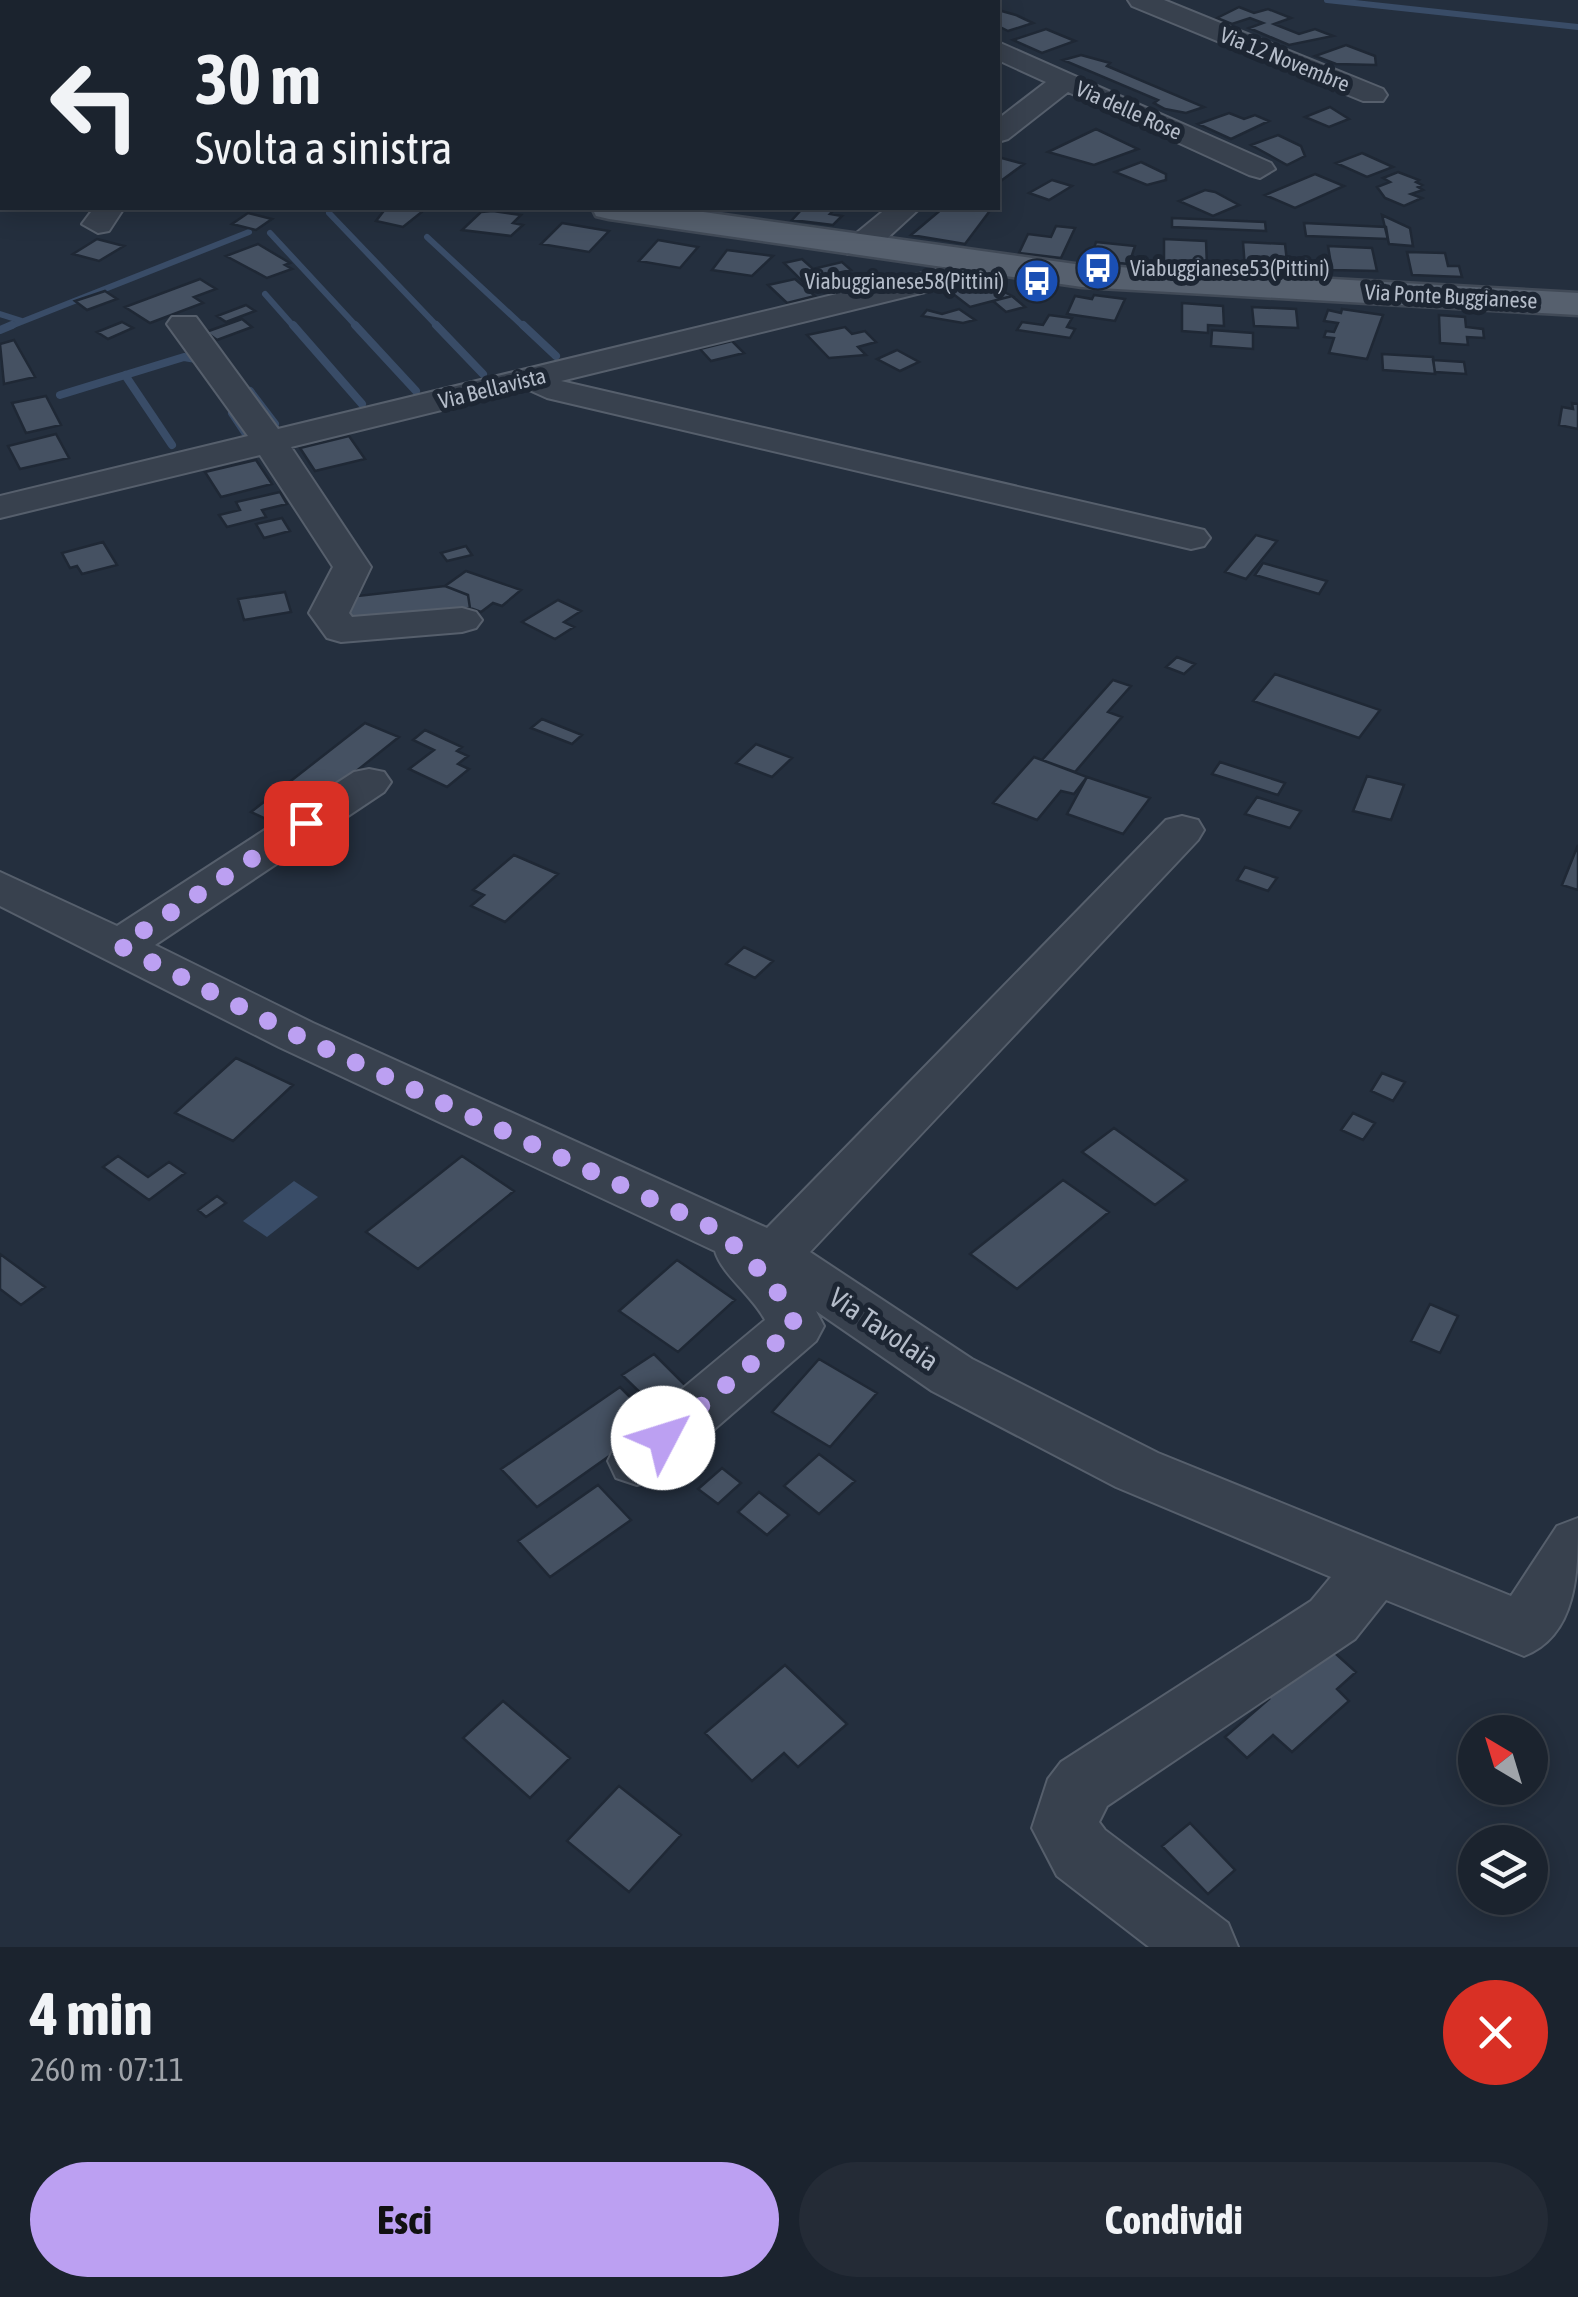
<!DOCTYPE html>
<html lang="it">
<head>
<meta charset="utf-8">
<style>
	:root { --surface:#1b232e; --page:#242b36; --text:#f1f3f6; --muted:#a0a4aa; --line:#39404a; --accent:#bca0f2 }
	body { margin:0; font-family:"Asap Condensed",sans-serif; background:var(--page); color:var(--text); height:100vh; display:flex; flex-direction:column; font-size:38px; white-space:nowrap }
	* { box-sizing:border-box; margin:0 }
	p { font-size:32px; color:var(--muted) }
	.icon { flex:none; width:55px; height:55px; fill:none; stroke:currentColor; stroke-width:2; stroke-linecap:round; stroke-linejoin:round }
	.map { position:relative; height:1947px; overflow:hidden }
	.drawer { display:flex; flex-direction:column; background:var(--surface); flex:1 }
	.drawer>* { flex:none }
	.top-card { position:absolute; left:0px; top:0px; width:1000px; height:210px; box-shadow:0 5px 25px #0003,0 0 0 2px var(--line); background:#1b232e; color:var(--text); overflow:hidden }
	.needle { width:65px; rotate:322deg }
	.controls { position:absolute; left:1458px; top:1715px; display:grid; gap:20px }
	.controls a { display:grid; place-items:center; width:90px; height:90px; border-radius:50%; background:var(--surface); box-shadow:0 5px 25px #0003,0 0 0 2px var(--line); font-size:50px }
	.pin { position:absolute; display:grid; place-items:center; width:85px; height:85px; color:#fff; margin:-42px; border-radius:20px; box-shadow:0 5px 15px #0006 }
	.me { position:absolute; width:110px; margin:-55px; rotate:50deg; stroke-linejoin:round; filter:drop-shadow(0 0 8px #0008) }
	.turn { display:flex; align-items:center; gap:35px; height:210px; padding:0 30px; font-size:45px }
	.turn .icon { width:130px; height:130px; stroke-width:2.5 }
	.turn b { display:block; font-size:70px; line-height:85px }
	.round { display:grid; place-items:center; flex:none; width:105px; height:105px; border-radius:52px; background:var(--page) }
	.headline { display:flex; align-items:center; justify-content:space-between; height:170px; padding:0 30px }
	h1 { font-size:60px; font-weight:700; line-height:75px }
	.primary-button { display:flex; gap:20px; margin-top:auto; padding:20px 30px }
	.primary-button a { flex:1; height:115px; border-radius:60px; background:var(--accent); color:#111; font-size:40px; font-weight:700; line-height:115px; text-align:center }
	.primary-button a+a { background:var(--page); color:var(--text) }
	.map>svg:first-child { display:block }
	.water { fill:#394c67 }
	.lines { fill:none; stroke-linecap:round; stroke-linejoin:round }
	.stream-far1 { stroke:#394c67; stroke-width:6 }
	.stream { stroke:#394c67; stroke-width:8 }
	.building { fill:#455162; stroke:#1f2835; stroke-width:2.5 }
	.minor-casing { stroke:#565f6c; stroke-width:4 }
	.major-casing { stroke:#414a57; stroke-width:5 }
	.path { stroke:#44595c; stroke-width:4; stroke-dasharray:5 5; stroke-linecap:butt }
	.minor { fill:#38414e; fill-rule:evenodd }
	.major { fill:#56606e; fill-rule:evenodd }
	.route { stroke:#bca0f2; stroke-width:18; stroke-dasharray:0 32.4 }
	.labels { text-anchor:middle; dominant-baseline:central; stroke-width:10; stroke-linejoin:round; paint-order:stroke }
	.far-street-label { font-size:22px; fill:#b4bcc9; stroke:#1d2633 }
	.far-poi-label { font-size:22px; fill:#b4bcc9; stroke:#1d2633; text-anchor:start }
	.street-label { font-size:28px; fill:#b4bcc9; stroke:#1d2633 }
</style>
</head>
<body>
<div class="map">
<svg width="1578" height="1947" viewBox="0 0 1578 1947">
	<rect width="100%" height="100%" fill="#242f3e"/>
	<path class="water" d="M294 1181 318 1197 267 1237 243 1221Z"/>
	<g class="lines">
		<path class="stream-far1" d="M1327 0 1578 27
			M329 213 439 328
			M270 233 358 328
			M427 237 525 328
			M265 294 295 328
			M0 314 22 321
			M6 328 249 232"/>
		<path class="stream" d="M293 325 362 404
			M355 325 416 391
			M436 325 483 374
			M523 325 556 356
			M0 330 12 325
			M125 375 172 445
			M250 391 275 424
			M60 395 184 357 196 359 200 366
			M232 413 250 440 244 441"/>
	</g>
	<path class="building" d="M1239 7 1254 13 1268 9 1291 18 1274 24 1299 34 1315 29 1333 36 1289 45 1249 28 1263 23 1250 18 1232 24 1217 18Z
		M998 10 1016 15 1033 23 1008 31 998 26Z
		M1046 29 1075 41 1042 53 1013 40Z
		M1346 45 1375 56 1376 65 1336 64 1315 56Z
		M1081 55 1110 63 1107 66 1204 107 1186 113 1165 109 1154 103 1158 100 1063 60Z
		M1330 107 1349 119 1329 127 1305 117Z
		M1229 113 1244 119 1255 115 1269 121 1231 139 1198 124Z
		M1096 129 1138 149 1094 165 1048 152Z
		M1278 135 1301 146 1305 156 1287 165 1251 145Z
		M1362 153 1393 167 1367 177 1336 163Z
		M998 157 1024 164 998 183Z
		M1141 162 1166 174V180L1147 185 1115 172Z
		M1398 172 1419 180 1416 182 1422 185 1418 187 1423 190 1411 194 1422 198 1404 206 1385 198 1377 187 1390 182 1383 178Z
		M1315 174 1344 186 1295 208 1265 195Z
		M1052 180 1072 186 1049 200 1029 193Z
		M1205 190 1215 192 1239 205 1213 216 1179 201Z
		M386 208H420L417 210 423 211 403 227 376 221Z
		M803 208H836L830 214 842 216 833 225 792 220Z
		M943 208H992L965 244 911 235Z
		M493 211 521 215 513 223 523 225 511 236 462 230 481 212Z
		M248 213 272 219 256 230 232 224Z
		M1382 215 1410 228 1413 246 1389 244Z
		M1172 218 1265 222 1266 231 1172 227Z
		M562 223 609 231 589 252 541 244Z
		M1304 223 1386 227 1388 239 1306 236Z
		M1056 226 1075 228 1061 258 1019 253 1028 234 1051 237Z
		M97 239 124 246 99 261 73 254Z
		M1164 239 1206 241 1207 266 1164 263Z
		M658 240 698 247 680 268 639 261Z
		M1096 242 1135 246 1129 264 1090 260Z
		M1243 242 1285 244 1288 270 1245 268Z
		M258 244 290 263 285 265 292 269 267 278 226 256Z
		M1328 246 1372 248 1377 271 1332 270Z
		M727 250 773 256 752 276 712 270Z
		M1407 252 1445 253 1448 266H1459L1462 277 1412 275Z
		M802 259 813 269 842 262 851 270 802 281 784 263Z
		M200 279 216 289 194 297 203 303 150 323 125 307Z
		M795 279 815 296 787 303 768 285Z
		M983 281 1012 296 970 307 948 290Z
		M105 291 117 299 87 310 75 301Z
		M1094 295 1125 299 1115 321 1067 314 1075 296 1092 299Z
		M1012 296 1025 307 1006 312 993 301Z
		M1182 303 1223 306 1224 326 1208 325V333L1182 331Z
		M246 305 255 311 226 322 217 316Z
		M1252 307 1296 309 1298 328 1254 326Z
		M959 309 975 320 963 323 922 316 927 310 942 314Z
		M1342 309 1383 315 1367 359 1329 353 1334 338 1324 337 1326 331 1334 332 1338 323 1324 321 1328 310 1341 313Z
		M1049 315 1072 318 1067 327 1075 329 1070 338 1017 330 1022 322 1043 325Z
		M1439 315 1465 317 1466 327 1483 329 1484 338 1467 337 1468 345 1440 343Z
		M242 319 252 327 217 340 206 332Z
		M122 322 133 328 108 339 97 332Z
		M845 327 852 334 865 331 876 342 858 347 866 355 829 358 807 335Z
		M1212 330 1253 333V349L1211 346Z
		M14 340 35 377 4 384 0 344Z
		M732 341 744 353 711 361 700 349Z
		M897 350 919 362 900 371 877 359Z
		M1382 354 1433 357 1435 374 1383 370Z
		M1433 360 1464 362 1466 374 1435 372Z
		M46 396 61 425 26 433 12 403Z
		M1572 403 1578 404V429L1559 425 1562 407 1573 409Z
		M56 434 69 458 20 469 8 446Z
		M349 436 365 459 315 471 300 448Z
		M256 460 272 484 221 497 205 472Z
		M280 492 287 504 262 510 266 517 227 527 219 515 240 510 236 502Z
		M282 518 290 531 264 538 256 524Z
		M1256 535 1277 541 1246 579 1225 572Z
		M103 542 117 565 82 574 77 566 70 568 62 553Z
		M466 546 472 555 447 561 441 553Z
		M1263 563 1327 581 1319 594 1255 575Z
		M466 571 521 590 502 606 493 603 481 612 470 608 468 595 445 586Z
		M445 586 468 595 470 608 343 628 340 598Z
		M285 592 291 612 244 620 238 599Z
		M558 600 581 611 564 622 574 627 555 639 522 622Z
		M1177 657 1195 664 1184 674 1166 667Z
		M1275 674 1380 710 1359 738 1253 701Z
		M1113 680 1131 686 1108 712 1122 717 1075 772 1042 760Z
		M542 719 582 735 572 744 531 728Z
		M365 723 399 737 285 828 251 812Z
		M425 730 462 747 457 751 468 756 458 764 469 769 447 787 409 769 434 750 413 740Z
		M756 744 792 758 772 777 736 763Z
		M1034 757 1087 777 1074 794 1061 791 1037 820 993 803Z
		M1220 762 1285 783 1278 795 1212 774Z
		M1367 776 1404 785 1391 820 1353 811Z
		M1087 777 1150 798 1123 834 1067 814Z
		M1257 797 1301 811 1290 828 1245 814Z
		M1578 845V890L1562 885Z
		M514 855 558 874 505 922 471 906 484 895 473 890Z
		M1245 867 1277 878 1268 891 1237 880Z
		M744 947 773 961 755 978 726 964Z
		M236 1058 293 1085 233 1141 175 1113Z
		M1382 1073 1405 1082 1393 1101 1371 1091Z
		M1353 1113 1375 1123 1363 1140 1341 1130Z
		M1114 1128 1187 1180 1155 1205 1082 1152Z
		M118 1156 148 1177 169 1162 185 1173 149 1200 103 1167Z
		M462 1156 514 1191 418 1269 366 1232Z
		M1063 1180 1109 1212 1017 1289 970 1254Z
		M217 1196 226 1203 206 1217 198 1210Z
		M0 1254 45 1287 21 1305 0 1289Z
		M677 1260 735 1300 678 1352 619 1311Z
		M1430 1304 1458 1316 1440 1353 1411 1341Z
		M654 1354 688 1388 657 1409 622 1375Z
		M819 1359 877 1393 830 1447 772 1412Z
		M620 1387 656 1423 537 1507 501 1469Z
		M819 1454 855 1481 819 1514 784 1486Z
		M722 1468 741 1483 718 1504 698 1489Z
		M598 1485 631 1520 550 1577 518 1541Z
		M759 1492 789 1515 767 1535 738 1512Z
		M1326 1645 1356 1672 1337 1689 1349 1701 1292 1752 1273 1735 1247 1758 1225 1737 1269 1699 1258 1689Z
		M785 1665 847 1724 798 1767 784 1753 752 1781 705 1733Z
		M503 1701 570 1758 530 1798 463 1738Z
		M619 1786 681 1835 629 1892 567 1841Z
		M1190 1823 1235 1870 1208 1894 1162 1846Z"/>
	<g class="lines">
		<defs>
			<path id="minor" d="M80 0H119L120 2H82Z
				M865 0H895L896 2H867Z
				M1128 0H1164L1383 89 1387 95 1383 101H1363L1132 6Z
				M998 42 1271 163 1275 169 1260 178 1249 175 1068 92 1008 139 998 142V119L1046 82 998 60Z
				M94 208H124L109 231 98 233 82 224Z
				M887 208H920L870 254H848L843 247 848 240Z
				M982 253 998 263 993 270 962 283 561 381 1204 530 1210 538 1204 546 1191 549 547 398 527 389 291 447 371 567 349 613 352 617 462 608 476 612 482 620 476 628 462 632 341 642 327 638 309 613 333 567 260 455 0 518V496L248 436 167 324 172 317H196L278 429 940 269Z
				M369 769 384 772 391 782 384 792 155 945 313 1023 767 1228 1166 820 1182 816 1198 820 1204 830 1198 840 810 1252 972 1359 1158 1453 1511 1596 1557 1526 1578 1518C1578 1571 1578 1635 1524 1656L1386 1600 1355 1639 1107 1806 1099 1822 1105 1830 1228 1923 1238 1947H1149L1057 1876 1032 1828 1048 1779 1061 1762 1311 1601 1331 1577 1116 1487 932 1391 816 1311 824 1326 816 1341 658 1478 637 1485 616 1478 608 1461 616 1444 765 1320C752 1295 722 1275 715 1251L279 1047 0 906V872L117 926 354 772Z"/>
			<path id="major" d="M0 138H2V158H0Z
				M592 208H675L1082 265 1578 293V315L1082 287 609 219 596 216Z"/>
		</defs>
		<use href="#minor" class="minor-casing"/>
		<use href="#major" class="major-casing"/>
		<path class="path" d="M930 2 938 0"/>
		<use href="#minor" class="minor"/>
		<use href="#major" class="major"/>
	</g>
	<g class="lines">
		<path class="route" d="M306 823 120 946 296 1035 718 1230 772 1282 796 1326 663 1438"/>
	</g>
	<defs>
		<symbol id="bus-disc" viewBox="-11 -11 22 22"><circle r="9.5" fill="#1a4fb4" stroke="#1d2633"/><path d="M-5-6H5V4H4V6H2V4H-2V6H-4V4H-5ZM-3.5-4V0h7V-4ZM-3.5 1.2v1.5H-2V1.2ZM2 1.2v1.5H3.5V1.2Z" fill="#fff"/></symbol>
	</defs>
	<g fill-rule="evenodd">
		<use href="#bus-disc" x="1073" y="243" width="50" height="50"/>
		<use href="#bus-disc" x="1012" y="256" width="50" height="50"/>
	</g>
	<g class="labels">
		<g class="far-street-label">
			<text transform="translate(1285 59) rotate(22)">Via 12 Novembre</text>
			<text transform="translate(1129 110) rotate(24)">Via delle Rose</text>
			<text transform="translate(1451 296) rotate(3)">Via Ponte Buggianese</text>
			<text transform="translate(492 388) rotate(-14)">Via Bellavista</text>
		</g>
		<g class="far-poi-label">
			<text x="1130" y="268">Viabuggianese53(Pittini)</text>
			<text x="1004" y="281" text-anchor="end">Viabuggianese58(Pittini)</text>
		</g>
		<g class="street-label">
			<text transform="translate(884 1329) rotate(34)">Via Tavolaia</text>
		</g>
	</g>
</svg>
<div class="controls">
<a><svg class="needle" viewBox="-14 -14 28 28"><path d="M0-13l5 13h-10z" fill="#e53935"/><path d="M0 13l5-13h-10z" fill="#a0a4aa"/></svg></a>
<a><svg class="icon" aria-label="layers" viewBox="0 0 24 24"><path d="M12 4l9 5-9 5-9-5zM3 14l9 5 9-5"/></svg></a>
</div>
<div class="pin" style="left:306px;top:823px;background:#d93025"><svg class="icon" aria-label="arrive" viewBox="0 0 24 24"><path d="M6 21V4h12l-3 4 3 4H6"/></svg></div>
<svg class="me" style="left:663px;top:1438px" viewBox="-20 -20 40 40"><circle r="19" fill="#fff"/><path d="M0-13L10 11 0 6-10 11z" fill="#bca0f2"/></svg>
<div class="top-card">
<div class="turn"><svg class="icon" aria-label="left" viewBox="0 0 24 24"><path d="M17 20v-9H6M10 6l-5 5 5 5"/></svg><div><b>30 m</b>Svolta a sinistra</div></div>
</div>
</div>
<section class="drawer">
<div class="headline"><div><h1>4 min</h1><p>260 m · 07:11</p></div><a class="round" style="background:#d93025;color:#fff"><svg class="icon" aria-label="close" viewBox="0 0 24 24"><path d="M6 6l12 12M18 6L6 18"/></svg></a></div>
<div class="primary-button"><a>Esci</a><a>Condividi</a></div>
</section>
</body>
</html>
